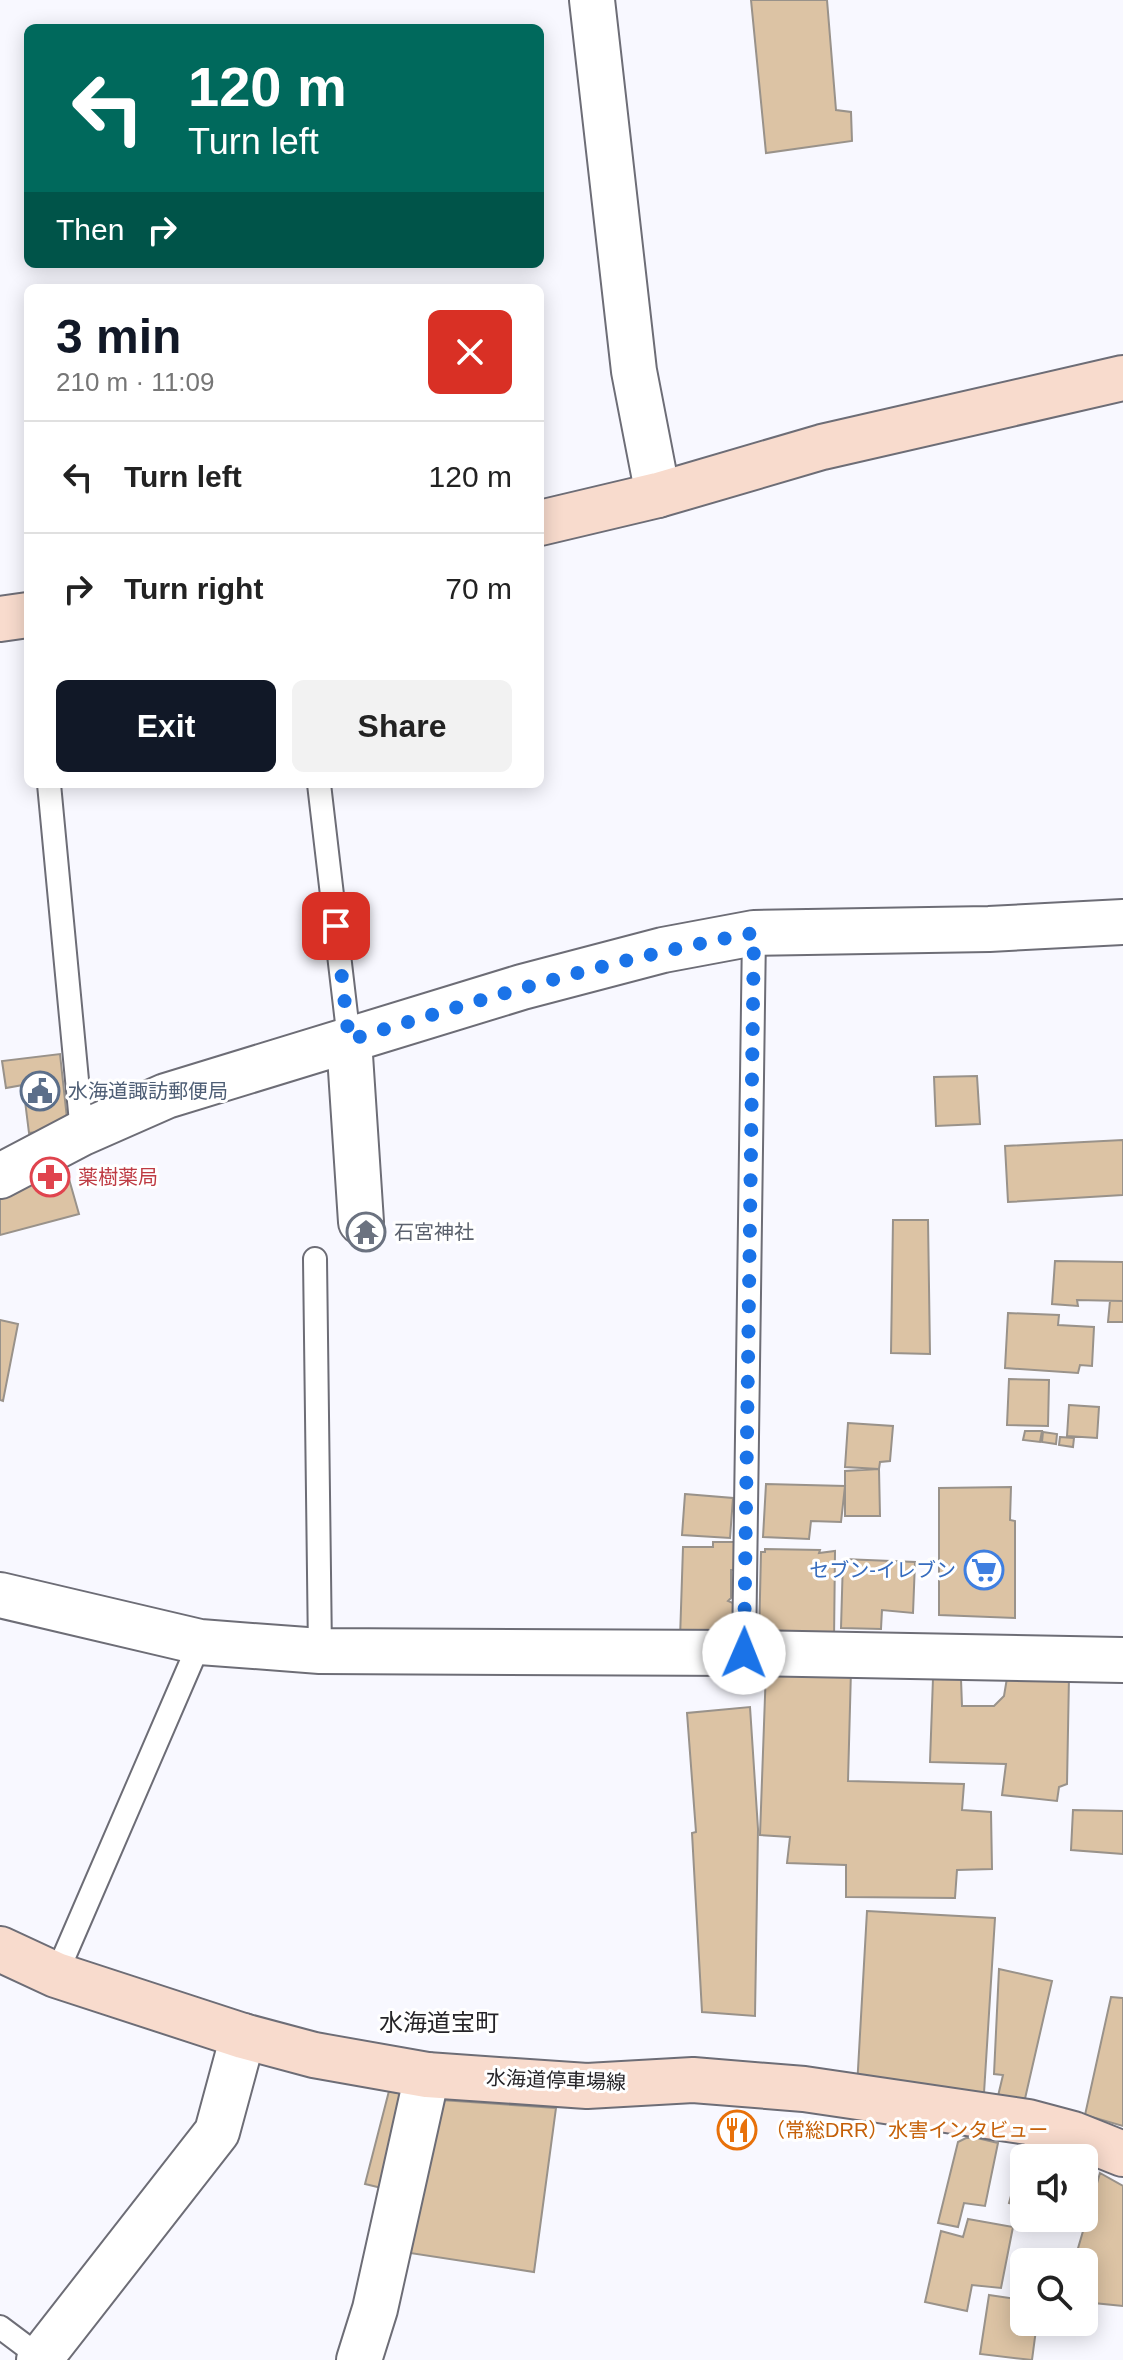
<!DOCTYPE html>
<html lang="en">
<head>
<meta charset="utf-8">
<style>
	:root { --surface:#fff; --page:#f2f2f2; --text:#222; --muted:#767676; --line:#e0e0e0; --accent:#111827 }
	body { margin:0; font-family:Arial,"Noto Sans JP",sans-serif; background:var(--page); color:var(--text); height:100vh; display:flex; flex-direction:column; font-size:30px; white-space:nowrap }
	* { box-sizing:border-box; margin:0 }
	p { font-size:26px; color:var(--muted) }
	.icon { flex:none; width:44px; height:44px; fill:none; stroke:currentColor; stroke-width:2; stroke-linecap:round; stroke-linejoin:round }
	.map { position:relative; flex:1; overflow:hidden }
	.side { position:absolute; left:24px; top:284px; width:520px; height:504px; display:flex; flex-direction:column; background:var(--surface); border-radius:12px; box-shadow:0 4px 20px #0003 }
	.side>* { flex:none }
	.hud { position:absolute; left:24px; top:24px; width:520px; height:244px; border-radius:12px; box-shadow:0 4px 20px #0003; background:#00695c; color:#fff; overflow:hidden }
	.tools { position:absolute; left:1010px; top:2144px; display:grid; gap:16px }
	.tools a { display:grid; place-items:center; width:88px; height:88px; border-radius:12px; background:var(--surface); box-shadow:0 4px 20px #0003; font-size:40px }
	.pin { position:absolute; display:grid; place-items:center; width:68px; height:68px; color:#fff; margin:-34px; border-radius:16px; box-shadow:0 4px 12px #0006 }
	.me { position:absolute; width:88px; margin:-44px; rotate:1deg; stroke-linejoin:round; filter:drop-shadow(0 0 6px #0008) }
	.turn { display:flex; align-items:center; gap:28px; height:168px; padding:0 32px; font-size:36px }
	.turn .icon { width:104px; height:104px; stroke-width:2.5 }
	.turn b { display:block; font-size:56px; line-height:68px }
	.then { display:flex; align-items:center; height:76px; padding:0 32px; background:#0003; gap:16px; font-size:30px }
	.round { display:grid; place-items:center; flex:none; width:84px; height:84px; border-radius:12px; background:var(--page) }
	.overview { display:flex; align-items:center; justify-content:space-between; height:136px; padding:0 32px }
	h1 { font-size:48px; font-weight:700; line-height:60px; color:var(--accent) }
	.cta { display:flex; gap:16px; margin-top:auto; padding:16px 32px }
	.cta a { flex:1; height:92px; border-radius:12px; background:var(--accent); color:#fff; font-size:32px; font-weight:700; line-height:92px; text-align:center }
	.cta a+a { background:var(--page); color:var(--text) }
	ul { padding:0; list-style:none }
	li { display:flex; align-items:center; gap:24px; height:112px; padding:0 32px; border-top:2px solid var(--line) }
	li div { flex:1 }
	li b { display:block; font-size:30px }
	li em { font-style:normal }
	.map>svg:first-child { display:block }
	.building { fill:#dcc3a4; stroke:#99928a; stroke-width:2 }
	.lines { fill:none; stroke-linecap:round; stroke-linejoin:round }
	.lane-casing { stroke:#6d6d76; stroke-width:26 }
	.street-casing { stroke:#6d6d76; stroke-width:48 }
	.secondary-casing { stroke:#6d6d76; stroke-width:48 }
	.lane { stroke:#fff; stroke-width:22 }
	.street { stroke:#fff; stroke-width:44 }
	.secondary { stroke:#f8dbcd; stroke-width:44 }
	.route { stroke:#1a73e8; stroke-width:14; stroke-dasharray:0 25.2 }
	.labels { text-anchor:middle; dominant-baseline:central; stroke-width:6; stroke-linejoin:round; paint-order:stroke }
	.service-label { font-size:20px; fill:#4e5e75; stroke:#fff; text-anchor:start }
	.health-label { font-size:20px; fill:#be3a42; stroke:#fff; text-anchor:start }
	.worship-label { font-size:20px; fill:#5b616d; stroke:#fff; text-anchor:start }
	.shop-label { font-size:20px; fill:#366cbe; stroke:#fff; text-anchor:end }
	.street-label { font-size:20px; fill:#252428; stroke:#fff }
	.food-label { font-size:20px; fill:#c56008; stroke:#fff; text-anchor:start }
	.quarter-label { font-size:24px; fill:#252428; stroke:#fff }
</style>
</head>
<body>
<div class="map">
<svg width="1123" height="2360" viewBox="0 0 1123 2360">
	<rect width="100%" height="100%" fill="#f8f8ff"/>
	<path class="building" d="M751 0H827L836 110 851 112 852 141 766 153Z
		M60 1054 68 1128 29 1133 23 1085 6 1088 2 1061Z
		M977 1076 980 1124 936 1126 934 1077Z
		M1123 1140V1195L1008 1202 1005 1146Z
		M63 1158 79 1214 0 1235V1197Z
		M893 1220H928L930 1354 891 1353Z
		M1055 1261 1123 1262V1301L1077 1300 1078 1306 1052 1304Z
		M1110 1301H1123V1322H1108Z
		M1008 1313 1059 1315 1058 1325 1094 1327 1092 1366 1080 1365 1078 1373 1005 1368Z
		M0 1320 18 1324 3 1401 0 1400Z
		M1009 1379 1049 1380 1048 1426 1007 1425Z
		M1069 1405 1099 1407 1097 1438 1067 1436Z
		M848 1423 893 1426 890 1461 880 1462 879 1469 845 1467Z
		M1025 1431H1042L1040 1442 1023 1440Z
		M1043 1432 1057 1434 1056 1444 1042 1442Z
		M1060 1437 1074 1438 1073 1447 1059 1445Z
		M879 1469 880 1516H845V1471Z
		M766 1484 845 1486 841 1522 811 1521 809 1539 763 1537Z
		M1011 1487 1010 1520 1015 1521V1618L939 1615V1488Z
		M685 1494 733 1498 730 1538 682 1535Z
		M713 1542H737L735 1570H731V1598L728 1601 735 1604V1642L680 1639 683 1547H713Z
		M765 1549 820 1550 819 1553 835 1551 834 1641 759 1639 761 1552H765Z
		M843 1559 915 1562 913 1613 882 1610 881 1629 841 1628Z
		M766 1669 851 1670 848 1781 964 1784 962 1810 991 1812 992 1869 957 1870 955 1898 846 1897V1865L787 1863 790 1837 760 1835Z
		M1069 1676 1067 1784 1059 1787 1057 1801 1002 1795 1006 1764 930 1762 933 1678 961 1679 962 1706H994L1004 1696 1007 1678Z
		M750 1707 758 1829 755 2016 702 2012 692 1833 696 1832 687 1713Z
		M1073 1810 1123 1811V1854L1071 1850Z
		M867 1911 995 1918 984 2093 857 2087Z
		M999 1969 1052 1981 1024 2103 998 2096 1003 2075 994 2074Z
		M1111 1997 1123 1998V2126L1085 2115Z
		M389 2091 415 2097 390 2190 365 2184Z
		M441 2100 556 2108 534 2272 410 2253Z
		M966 2138H977L998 2143 985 2206 964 2203 958 2227 938 2223 958 2142Z
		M1023 2152 1045 2158H1024V2207L1009 2203Z
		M1084 2168 1096 2171 1084 2216Z
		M1100 2173 1123 2186V2306L1084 2302V2262H1074Z
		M968 2219 1013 2227 1001 2288 972 2285 967 2311 925 2302 941 2231 963 2237Z
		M989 2295 1024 2300V2322H1037L1032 2360 980 2354Z"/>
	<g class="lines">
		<defs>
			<path id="lane" d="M49 784 82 1133
				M319 784 349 1040
				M315 1259 320 1651
				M744 1653 754 933
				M56 1975 200 1642
				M0 2327 44 2360"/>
			<path id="street" d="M592 0 634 371 658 495
				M349 1040 361 1222
				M0 1176 82 1133 166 1096 522 987 663 950 754 933 989 929 1123 922
				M0 1595 200 1642 320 1651 744 1653 1123 1660
				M39 2360 217 2132 243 2036
				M359 2360 375 2309 427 2075"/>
			<path id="secondary" d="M540 523 658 495 822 447 1123 378
				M0 619 28 615
				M0 1949 56 1975 243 2036 314 2055 427 2075 587 2086 693 2080 804 2089 1028 2122 1073 2134 1123 2154"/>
		</defs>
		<use href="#lane" class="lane-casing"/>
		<use href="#street" class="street-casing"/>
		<use href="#secondary" class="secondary-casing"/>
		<use href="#lane" class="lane"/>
		<use href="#street" class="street"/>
		<use href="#secondary" class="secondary"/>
	</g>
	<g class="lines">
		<path class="route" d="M336 926 349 1040C483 999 616 958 754 933L744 1653"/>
	</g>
	<defs>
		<symbol id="civic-ring" viewBox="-11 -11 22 22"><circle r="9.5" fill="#fff" stroke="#5c6f8a" stroke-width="1.5"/><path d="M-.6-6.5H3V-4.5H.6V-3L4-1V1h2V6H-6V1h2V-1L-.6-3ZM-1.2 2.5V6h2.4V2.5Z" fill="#5c6f8a"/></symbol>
		<symbol id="pharmacy-ring" viewBox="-11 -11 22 22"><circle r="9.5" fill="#fff" stroke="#e0444e" stroke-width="1.5"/><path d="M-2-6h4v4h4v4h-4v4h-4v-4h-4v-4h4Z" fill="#e0444e"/></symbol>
		<symbol id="temple-ring" viewBox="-11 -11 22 22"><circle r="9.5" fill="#fff" stroke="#6b7280" stroke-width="1.5"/><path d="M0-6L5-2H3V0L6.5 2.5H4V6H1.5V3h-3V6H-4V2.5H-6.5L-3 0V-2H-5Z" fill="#6b7280"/></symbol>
		<symbol id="supermarket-ring" viewBox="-11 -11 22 22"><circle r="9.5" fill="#fff" stroke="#3f7fe0" stroke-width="1.5"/><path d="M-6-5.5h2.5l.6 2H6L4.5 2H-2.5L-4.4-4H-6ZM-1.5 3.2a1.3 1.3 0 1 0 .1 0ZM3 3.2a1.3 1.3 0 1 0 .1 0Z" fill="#3f7fe0"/></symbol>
		<symbol id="restaurant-ring" viewBox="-11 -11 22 22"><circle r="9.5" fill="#fff" stroke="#e8710a" stroke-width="1.5"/><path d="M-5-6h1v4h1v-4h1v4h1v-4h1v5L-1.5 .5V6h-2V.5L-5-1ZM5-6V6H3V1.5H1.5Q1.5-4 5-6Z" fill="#e8710a"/></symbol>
	</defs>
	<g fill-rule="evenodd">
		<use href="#civic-ring" x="18" y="1069" width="44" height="44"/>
		<use href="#pharmacy-ring" x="28" y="1155" width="44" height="44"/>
		<use href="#temple-ring" x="344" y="1210" width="44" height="44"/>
		<use href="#supermarket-ring" x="962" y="1548" width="44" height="44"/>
		<use href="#restaurant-ring" x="715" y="2108" width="44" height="44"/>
	</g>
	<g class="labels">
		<g class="service-label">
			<text x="68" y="1091">水海道諏訪郵便局</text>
		</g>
		<g class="health-label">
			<text x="78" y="1177">薬樹薬局</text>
		</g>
		<g class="worship-label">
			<text x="394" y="1232">石宮神社</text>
		</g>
		<g class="shop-label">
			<text x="956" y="1570">セブン-イレブン</text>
		</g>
		<g class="street-label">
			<text transform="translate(556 2080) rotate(2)">水海道停車場線</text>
		</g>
		<g class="food-label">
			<text x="765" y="2130">（常総DRR）水害インタビュー</text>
		</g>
		<g class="quarter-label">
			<text x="439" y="2022">水海道宝町</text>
		</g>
	</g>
</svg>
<div class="tools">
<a><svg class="icon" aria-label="sound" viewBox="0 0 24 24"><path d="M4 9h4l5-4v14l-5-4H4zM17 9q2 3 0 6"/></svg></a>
<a><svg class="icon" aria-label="search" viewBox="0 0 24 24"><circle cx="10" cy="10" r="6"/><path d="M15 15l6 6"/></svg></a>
</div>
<div class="pin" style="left:336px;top:926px;background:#d93025"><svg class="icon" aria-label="arrive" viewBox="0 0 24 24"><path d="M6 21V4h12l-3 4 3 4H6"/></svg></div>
<svg class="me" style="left:744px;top:1653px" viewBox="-20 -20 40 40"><circle r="19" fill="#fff"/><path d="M0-13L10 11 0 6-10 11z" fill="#1a73e8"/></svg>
<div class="hud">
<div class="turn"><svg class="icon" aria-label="left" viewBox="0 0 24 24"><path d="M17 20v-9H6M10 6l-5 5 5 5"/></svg><div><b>120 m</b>Turn left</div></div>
<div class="then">Then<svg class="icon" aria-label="right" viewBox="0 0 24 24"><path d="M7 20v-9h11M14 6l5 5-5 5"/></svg></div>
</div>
<section class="side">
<div class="overview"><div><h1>3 min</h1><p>210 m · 11:09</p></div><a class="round" style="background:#d93025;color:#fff"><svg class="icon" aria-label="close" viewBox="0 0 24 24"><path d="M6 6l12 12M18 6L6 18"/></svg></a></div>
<ul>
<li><svg class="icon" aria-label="left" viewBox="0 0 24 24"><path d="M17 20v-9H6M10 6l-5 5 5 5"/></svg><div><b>Turn left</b></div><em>120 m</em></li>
<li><svg class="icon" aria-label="right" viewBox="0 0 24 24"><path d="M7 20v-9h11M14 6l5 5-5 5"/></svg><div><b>Turn right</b></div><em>70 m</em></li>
</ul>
<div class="cta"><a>Exit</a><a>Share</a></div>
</section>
</div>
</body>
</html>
